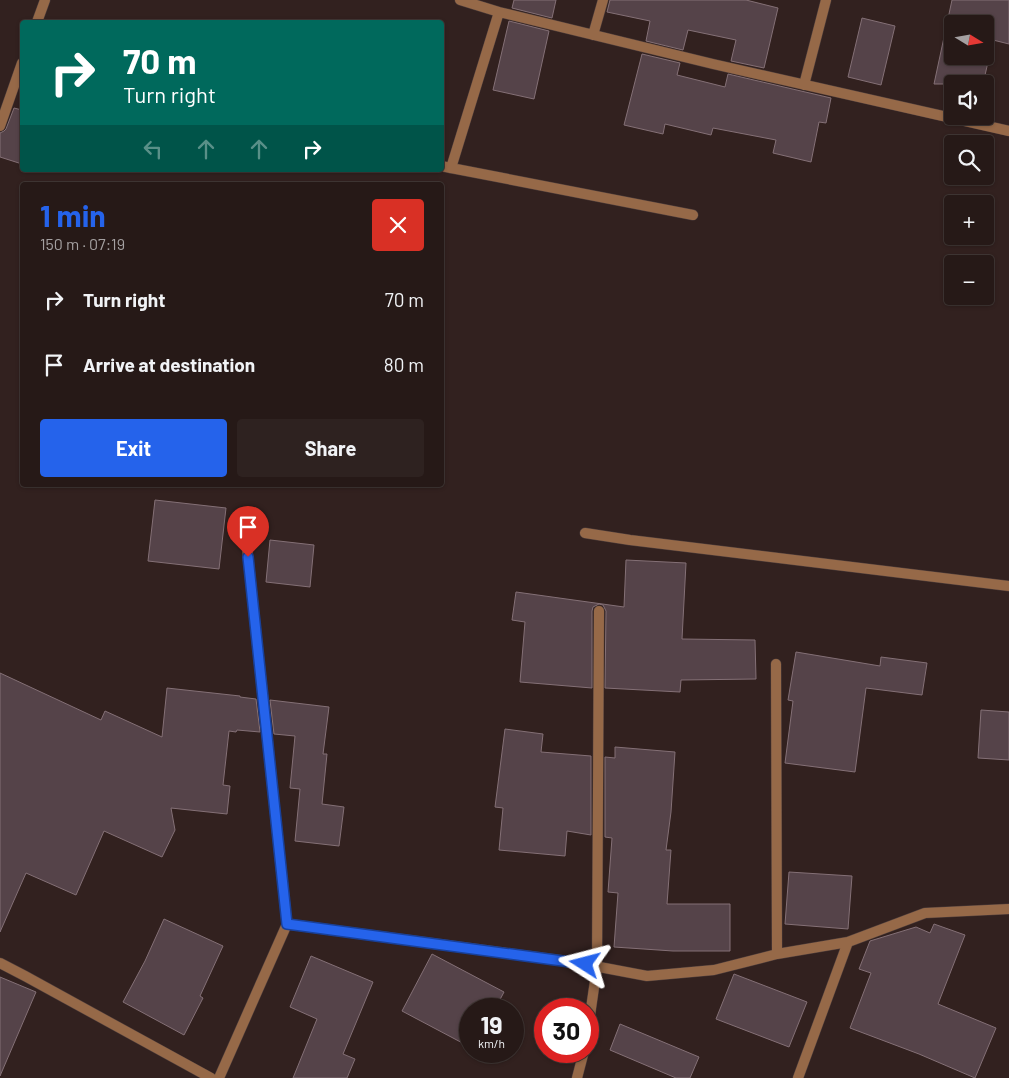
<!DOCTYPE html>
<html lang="en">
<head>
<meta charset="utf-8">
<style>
	:root { --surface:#261917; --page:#2e2220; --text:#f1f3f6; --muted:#a4a0a1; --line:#423836; --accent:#2563eb }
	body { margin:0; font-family:Barlow,sans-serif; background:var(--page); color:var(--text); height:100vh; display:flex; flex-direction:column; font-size:19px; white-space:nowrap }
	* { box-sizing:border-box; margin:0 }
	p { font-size:16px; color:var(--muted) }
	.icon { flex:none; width:28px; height:28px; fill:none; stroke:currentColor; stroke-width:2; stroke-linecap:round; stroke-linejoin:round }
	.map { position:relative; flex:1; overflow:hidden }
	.details { position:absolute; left:20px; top:182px; width:424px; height:305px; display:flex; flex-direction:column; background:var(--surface); border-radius:5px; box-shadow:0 1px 4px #0004,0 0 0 1px var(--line) }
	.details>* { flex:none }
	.banner { position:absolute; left:20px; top:20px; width:424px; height:152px; border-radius:5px; box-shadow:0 1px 4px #0004,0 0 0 1px var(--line); background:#00695c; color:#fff; overflow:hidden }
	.needle { width:32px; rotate:101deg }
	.tools { position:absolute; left:944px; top:15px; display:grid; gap:10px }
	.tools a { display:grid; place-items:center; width:50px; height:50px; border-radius:5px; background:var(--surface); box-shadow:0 1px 4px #0004,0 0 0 1px var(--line); font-size:25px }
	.speed { position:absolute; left:459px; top:998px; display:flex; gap:10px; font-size:25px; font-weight:700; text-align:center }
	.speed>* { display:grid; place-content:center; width:65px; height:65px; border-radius:50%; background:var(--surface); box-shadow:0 1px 4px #0004,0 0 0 1px var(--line); line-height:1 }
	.speed small { font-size:12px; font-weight:400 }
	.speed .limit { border:8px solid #d22; background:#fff; color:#111 }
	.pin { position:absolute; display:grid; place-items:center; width:42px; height:42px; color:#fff; margin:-51px -21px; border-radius:50% 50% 50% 0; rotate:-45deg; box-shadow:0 0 5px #0007 }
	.pin .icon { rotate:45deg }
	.me { position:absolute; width:55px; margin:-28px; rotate:279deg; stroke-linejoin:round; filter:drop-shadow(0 0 4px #0008) }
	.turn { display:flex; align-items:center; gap:18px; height:105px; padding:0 20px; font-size:22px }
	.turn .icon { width:65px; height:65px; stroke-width:2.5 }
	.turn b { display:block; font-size:35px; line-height:42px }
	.lanes { display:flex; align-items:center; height:48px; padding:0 20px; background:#0003; justify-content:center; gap:25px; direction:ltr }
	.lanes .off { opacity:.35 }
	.round { display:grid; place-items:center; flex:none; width:52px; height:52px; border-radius:5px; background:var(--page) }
	.headline { display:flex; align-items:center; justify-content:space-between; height:85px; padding:0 20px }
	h1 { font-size:30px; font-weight:700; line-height:38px; color:var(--accent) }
	.cta { display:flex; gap:10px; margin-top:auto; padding:10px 20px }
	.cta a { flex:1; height:58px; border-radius:5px; background:var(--accent); color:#fff; font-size:20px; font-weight:700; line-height:58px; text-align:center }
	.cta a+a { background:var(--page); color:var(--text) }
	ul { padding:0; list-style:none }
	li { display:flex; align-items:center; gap:15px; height:65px; padding:0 20px }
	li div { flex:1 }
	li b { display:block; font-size:19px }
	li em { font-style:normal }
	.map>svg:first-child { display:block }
	.building { fill:#554349; stroke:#847076; fill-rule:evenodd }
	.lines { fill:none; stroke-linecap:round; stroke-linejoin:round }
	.lane-casing { stroke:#4e3e3c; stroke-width:11 }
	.street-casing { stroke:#4e3e3c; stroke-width:11 }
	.lane { stroke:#966948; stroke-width:10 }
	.street { stroke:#966948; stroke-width:10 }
	.route-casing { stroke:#184099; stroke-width:12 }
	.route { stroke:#2563eb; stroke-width:9 }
</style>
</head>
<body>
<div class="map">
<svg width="1009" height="1078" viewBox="0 0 1009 1078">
	<rect width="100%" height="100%" fill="#32211f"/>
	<path class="building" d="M514 0H556L552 18 512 8Z
		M610 0H746L778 8 764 68 731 61 736 40 688 30 683 50 646 41 650 21 607 12Z
		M952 0H1009V44L993 40 983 84H934ZM952 24H985V56H952Z
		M862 18 895 26 881 85 848 77Z
		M509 21 549 31 534 99 493 90Z
		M642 54 680 63 677 75 725 87 728 74 831 98 826 123 819 122 811 162 773 153 776 140 713 128 711 135 665 124 663 134 624 125Z
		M14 108 22 110V164L0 157V133L4 131 6 129Z
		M155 500 226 508 219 569 148 561Z
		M270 540 314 545 310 587 266 582Z
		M626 560 686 563 682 639 755 640 756 679 681 680 680 692 605 688 606 611 603 605 599 604 593 607 592 611V688L520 682 525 622 512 620 516 592 624 607Z
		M796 652 880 666 881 657 927 663 922 695 866 688 855 772 785 763 793 701 788 700Z
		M0 673 101 720 105 711 162 737 167 688 240 696V697L256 699 260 732 237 730 236 732 229 731 223 785 230 786 227 814 171 808 175 830 162 857 104 831 76 895 26 873 0 932Z
		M270 700 329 707 323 754H327L322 804 344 807 339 846 295 841 300 789 290 788 295 736 274 734Z
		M981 710 1009 712V760L978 758Z
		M505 729 543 734 541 752 591 756V835L567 831 565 856 499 850 503 808 495 807Z
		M615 747 675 752 671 812 666 850H671L667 904H730V951H673L614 947 618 893 608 892 612 838 605 837V757L615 758Z
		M789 872 852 876 848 929 785 924Z
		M164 919 223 946 200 996 203 998 184 1035 123 1002 145 961Z
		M934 924 965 935 938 1004 996 1028 975 1078 919 1054 850 1028 871 973 859 969 870 941 916 927 930 933Z
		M432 954 504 992 495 1009H470V1047L402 1011Z
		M311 956 373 982 343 1054 355 1059 347 1078H293L317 1019 290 1007Z
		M734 974 807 1002 789 1047 716 1019Z
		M0 977 36 992 0 1076Z
		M620 1024 699 1057 690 1078H676L610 1050Z"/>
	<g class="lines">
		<defs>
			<path id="lane" d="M441 166 451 168
				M585 533 630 540 1009 586"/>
			<path id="street" d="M460 0 499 12 713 64 1009 131
				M499 12 451 168 693 215
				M37 22 45 0
				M593 35 603 0
				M804 85 826 0
				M0 126 22 63
				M246 538 287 924
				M776 664 777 954
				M0 963 25 976 211 1078
				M588 1029 597 967 599 611
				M219 1078 287 924 573 962 647 976 714 970 777 954 848 942 925 913 1009 909
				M577 1078 584 1051
				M798 1078 848 942"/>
		</defs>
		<use href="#lane" class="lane-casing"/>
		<use href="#street" class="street-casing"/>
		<use href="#lane" class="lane"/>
		<use href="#street" class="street"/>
	</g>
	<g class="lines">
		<defs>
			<path id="route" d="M248 557 287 924 585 964"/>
		</defs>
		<use href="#route" class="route-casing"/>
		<use href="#route" class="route"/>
	</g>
</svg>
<div class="tools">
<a><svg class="needle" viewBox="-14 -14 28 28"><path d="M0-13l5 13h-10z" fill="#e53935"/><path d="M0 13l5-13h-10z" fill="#a4a0a1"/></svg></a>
<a><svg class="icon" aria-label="sound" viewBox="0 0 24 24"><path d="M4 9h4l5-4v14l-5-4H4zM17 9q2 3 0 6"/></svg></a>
<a><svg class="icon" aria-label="search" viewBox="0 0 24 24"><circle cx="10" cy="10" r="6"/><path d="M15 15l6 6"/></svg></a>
<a>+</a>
<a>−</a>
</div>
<div class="speed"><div>19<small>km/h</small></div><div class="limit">30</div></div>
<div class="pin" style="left:248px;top:557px;background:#d93025"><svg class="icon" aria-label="arrive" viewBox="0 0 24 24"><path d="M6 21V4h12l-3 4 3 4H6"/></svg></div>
<svg class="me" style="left:585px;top:964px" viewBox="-20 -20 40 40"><path d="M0-17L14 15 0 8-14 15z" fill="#2563eb" stroke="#fff" stroke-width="4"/></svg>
<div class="banner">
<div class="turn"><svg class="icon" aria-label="right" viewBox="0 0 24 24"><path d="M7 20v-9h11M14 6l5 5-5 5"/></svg><div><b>70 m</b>Turn right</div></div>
<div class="lanes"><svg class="icon off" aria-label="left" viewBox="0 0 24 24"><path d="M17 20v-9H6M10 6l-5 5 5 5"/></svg><svg class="icon off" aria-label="ahead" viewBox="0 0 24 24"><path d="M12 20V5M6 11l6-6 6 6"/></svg><svg class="icon off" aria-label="ahead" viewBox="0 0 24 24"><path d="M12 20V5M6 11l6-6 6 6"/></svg><svg class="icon" aria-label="right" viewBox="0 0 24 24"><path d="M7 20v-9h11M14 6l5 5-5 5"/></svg></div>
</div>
<section class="details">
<div class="headline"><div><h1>1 min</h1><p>150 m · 07:19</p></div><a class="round" style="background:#d93025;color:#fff"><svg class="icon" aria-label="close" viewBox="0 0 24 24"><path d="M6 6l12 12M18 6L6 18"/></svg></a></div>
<ul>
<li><svg class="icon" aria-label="right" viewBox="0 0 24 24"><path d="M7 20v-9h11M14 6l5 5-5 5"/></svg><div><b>Turn right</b></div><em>70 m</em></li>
<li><svg class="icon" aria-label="arrive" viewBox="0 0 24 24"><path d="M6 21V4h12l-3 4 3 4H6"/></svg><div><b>Arrive at destination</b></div><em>80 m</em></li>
</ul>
<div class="cta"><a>Exit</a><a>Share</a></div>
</section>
</div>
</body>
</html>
